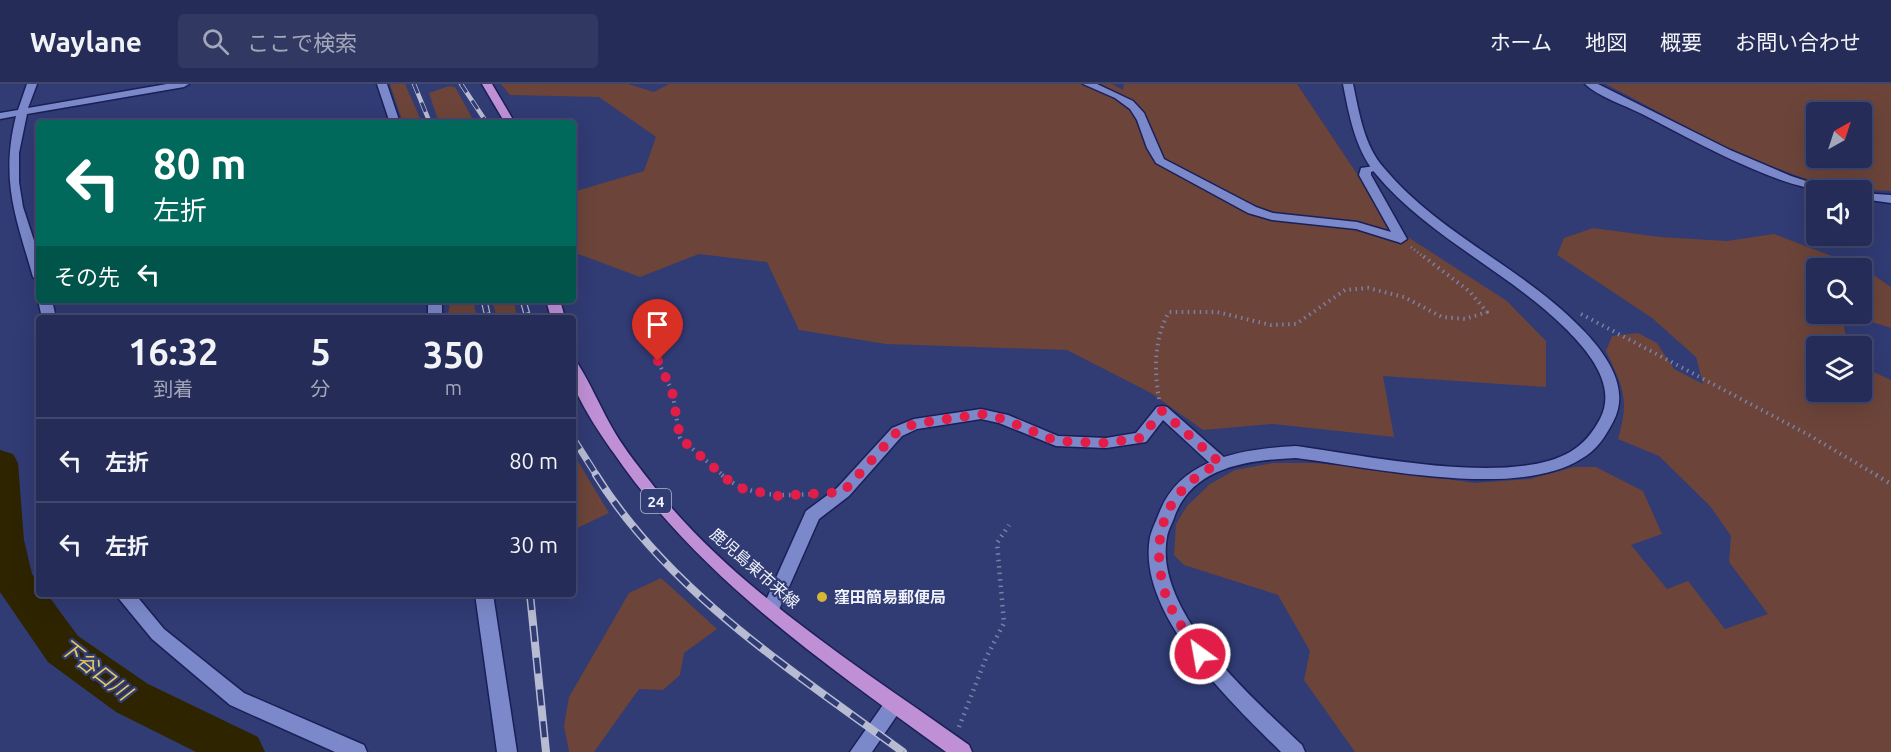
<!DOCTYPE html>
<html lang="ja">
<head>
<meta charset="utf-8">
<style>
	:root { --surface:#252c57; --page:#313861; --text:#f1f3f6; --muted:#a3a7ba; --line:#42486d }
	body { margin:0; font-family:Ubuntu,"Noto Sans JP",sans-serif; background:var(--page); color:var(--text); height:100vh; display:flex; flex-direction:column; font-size:22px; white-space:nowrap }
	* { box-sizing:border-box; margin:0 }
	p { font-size:20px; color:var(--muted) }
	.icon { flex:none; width:33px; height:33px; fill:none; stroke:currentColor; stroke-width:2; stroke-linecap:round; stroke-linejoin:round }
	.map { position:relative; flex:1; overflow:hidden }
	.details { position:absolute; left:36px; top:231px; width:540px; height:282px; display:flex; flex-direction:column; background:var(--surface); border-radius:6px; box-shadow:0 6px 24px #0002,0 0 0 2px var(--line) }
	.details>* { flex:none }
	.top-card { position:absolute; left:36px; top:36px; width:540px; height:183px; border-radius:6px; box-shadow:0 6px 24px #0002,0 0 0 2px var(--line); background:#00695c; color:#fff; overflow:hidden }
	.needle { width:39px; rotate:39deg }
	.tools { position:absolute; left:1806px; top:18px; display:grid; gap:12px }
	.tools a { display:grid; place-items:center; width:66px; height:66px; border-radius:6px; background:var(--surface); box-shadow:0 6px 24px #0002,0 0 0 2px var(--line); font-size:30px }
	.pin { position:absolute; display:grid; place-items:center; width:51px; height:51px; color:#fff; margin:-62px -26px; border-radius:50% 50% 50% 0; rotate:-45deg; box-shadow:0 0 6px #0007 }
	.pin .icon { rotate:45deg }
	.me { position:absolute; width:66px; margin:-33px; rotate:328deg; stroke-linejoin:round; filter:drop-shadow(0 0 4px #0008) }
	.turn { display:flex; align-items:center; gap:21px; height:126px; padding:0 18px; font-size:27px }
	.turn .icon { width:78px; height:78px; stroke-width:2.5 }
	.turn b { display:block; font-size:42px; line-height:51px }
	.then { display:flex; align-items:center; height:57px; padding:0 18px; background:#0003; gap:12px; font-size:22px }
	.eta { display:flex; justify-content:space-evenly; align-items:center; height:102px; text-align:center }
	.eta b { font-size:36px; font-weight:600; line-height:42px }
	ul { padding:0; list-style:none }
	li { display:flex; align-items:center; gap:18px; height:84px; padding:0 18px; border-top:2px solid var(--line) }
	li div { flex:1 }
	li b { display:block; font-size:22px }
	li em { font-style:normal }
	header { display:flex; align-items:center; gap:36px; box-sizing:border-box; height:84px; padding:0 30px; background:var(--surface); border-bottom:2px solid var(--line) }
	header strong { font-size:28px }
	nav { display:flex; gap:33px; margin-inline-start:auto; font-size:21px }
	.search { width:420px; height:54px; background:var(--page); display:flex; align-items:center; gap:15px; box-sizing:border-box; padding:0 21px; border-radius:6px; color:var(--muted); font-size:22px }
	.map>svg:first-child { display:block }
	.green { fill:#6c443a; fill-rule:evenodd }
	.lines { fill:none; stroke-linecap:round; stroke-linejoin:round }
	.river { fill:#2e2400; fill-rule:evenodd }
	.street-casing { stroke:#1a1f57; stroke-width:3 }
	.secondary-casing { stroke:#1a1f57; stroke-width:3 }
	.primary-casing { stroke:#1a1f57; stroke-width:3 }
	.path-far2 { stroke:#7a81a7; stroke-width:3; stroke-dasharray:1 3; stroke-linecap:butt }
	.path-far1 { stroke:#7a81a7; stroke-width:4; stroke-dasharray:1.5 4.5; stroke-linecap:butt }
	.path { stroke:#7a81a7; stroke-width:4.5; stroke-dasharray:1.5 5; stroke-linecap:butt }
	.street { fill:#7b89ca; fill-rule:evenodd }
	.secondary { fill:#7b89ca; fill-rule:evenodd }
	.primary { fill:#bf90d5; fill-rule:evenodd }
	.rail-far2-casing { stroke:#b7bcd2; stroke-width:4.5 }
	.rail-far1-casing { stroke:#b7bcd2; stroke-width:7 }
	.rail-casing { stroke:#b7bcd2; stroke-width:8 }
	.rail-far2 { stroke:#313b74; stroke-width:3; stroke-dasharray:10; stroke-linecap:butt }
	.rail-far1 { stroke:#313b74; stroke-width:4.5; stroke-dasharray:13; stroke-linecap:butt }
	.rail { stroke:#313b74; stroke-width:5; stroke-dasharray:16; stroke-linecap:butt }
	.route { stroke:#e11d48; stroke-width:10; stroke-dasharray:0 18 }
	.poi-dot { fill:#d6b534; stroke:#313b74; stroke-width:2 }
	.labels { text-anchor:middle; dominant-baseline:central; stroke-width:4.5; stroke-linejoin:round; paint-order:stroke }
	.shield { fill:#313b74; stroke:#b7bcd2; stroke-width:1.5 }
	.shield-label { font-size:15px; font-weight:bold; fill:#f1f3fa }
	.street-label { font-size:16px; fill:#f1f3fa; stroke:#313b74 }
	.poi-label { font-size:16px; font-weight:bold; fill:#f1f3fa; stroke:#313b74; text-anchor:start }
	.near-water-label { font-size:21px; font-style:italic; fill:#e2c660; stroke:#313b74 }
</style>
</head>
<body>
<header>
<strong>Waylane</strong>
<div class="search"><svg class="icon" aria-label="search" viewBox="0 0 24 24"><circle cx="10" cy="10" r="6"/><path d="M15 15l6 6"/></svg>ここで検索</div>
<nav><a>ホーム</a><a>地図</a><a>概要</a><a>お問い合わせ</a></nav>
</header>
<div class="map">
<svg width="1891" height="668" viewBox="0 0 1891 668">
	<rect width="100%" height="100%" fill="#313b74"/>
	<path class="green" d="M390 0H405L422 39H403Z
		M501 0H628L654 8 669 0H1112L1123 6 1124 0H1297L1359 93 1403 150 1507 217 1546 257V303L1383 292 1394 353 1273 340 1203 346 1151 309 1067 266 886 260 799 246 767 178 699 170 640 193 573 168V108L644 87 656 53 599 13 510 11Z
		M1606 0H1891V107L1829 104 1730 66ZM1816 28H1862V74H1816Z
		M449 2 455 3 475 39H439L429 9Z
		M1593 144 1660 153 1727 157 1774 150 1863 184 1891 203V244L1846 230H1862V184H1816V230H1843L1845 249 1853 262H1816V308H1862V277L1865 284 1891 296V668H1355L1304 596 1310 567 1278 511 1184 481 1174 471 1176 440 1187 422 1210 400 1235 386 1273 379H1315L1358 383 1475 399 1530 395 1574 383H1596L1643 407 1662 450 1631 461 1667 505 1688 497 1725 545 1768 530 1729 478 1731 452 1710 422 1659 372 1618 355C1630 314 1623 304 1606 267L1612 252 1638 249 1657 259 1674 285 1703 300 1696 273 1652 234 1557 171 1564 154Z
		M451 216H473L477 234H447Z
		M492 216H514L517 234H497Z
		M573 369 609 429 573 446Z
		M661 494 717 545 684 569 680 591 663 606 639 605 594 668H569L564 642 569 613 629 509Z"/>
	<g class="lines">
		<path class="river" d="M0 366 13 370 18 379 24 456 32 490 39 499V510H47L78 552 148 600 258 653 265 668H196L116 628 48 578 0 508Z"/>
		<defs>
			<path id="street" d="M27 0H37L28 24 167 0H189L184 3 27 30 19 69V98L23 123 39 172V197L33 193C16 133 0 97 16 32L0 35V29L18 26Z
				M377 0H387L400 39H390Z
				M1083 0H1097L1133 17 1144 29 1164 75 1256 123 1273 129 1357 138 1391 148 1359 91 1361 84 1381 81V85L1371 88V91L1407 155 1401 159 1356 145 1272 136 1248 129 1156 79 1147 64 1137 36 1130 25 1115 14Z
				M1585 0H1598L1730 66 1791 92 1834 106C1789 111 1685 52 1642 30 1624 21 1599 13 1585 0Z
				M1862 109 1891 111V119L1862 115Z
				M38 216H52L56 234H42Z
				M428 216H442V234H428Z
				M1162 322 1167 323 1226 375 1228 379 1226 383H1214L1163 336 1146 358 1106 364 1056 362 999 339 981 335 917 345 902 352 849 412 819 435 777 530 771 532 765 530 762 525 806 427 837 404 892 344 914 335 981 325 1008 331 1058 352 1106 354 1136 349 1157 323Z
				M115 510H135L164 545 244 609 364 661 367 668H335L230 621 152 555Z
				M475 510H493L517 668H497Z
				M894 612 901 615 904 621 872 668H850L887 615Z"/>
			<path id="secondary" d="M1343 0H1353C1359 28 1364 62 1384 84 1440 151 1524 184 1583 246 1607 271 1631 305 1613 338 1605 353 1597 366 1581 375 1516 416 1370 383 1296 374 1250 376 1194 382 1175 431 1173 438 1168 446 1167 453 1153 528 1253 614 1302 661L1305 668H1281C1232 619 1136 530 1150 453 1152 445 1157 435 1160 427 1182 373 1245 365 1296 362 1364 371 1510 403 1570 368 1584 360 1593 348 1600 335 1618 301 1587 266 1565 244 1506 186 1428 153 1375 89 1355 64 1349 31 1343 0Z"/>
			<path id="primary" d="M482 0H492L515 39H505Z
				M546 216H560L565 234H551Z
				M573 278 578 280C590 299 599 320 610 340 620 359 635 378 649 396 728 501 862 585 969 661L972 668H946C824 579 699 494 613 368 602 353 576 314 573 297 572 291 573 284 573 278Z"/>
		</defs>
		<use href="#street" class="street-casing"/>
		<use href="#secondary" class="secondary-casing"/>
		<use href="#primary" class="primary-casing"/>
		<path class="path-far2" d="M1411 163 1425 174"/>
		<path class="path-far1" d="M1581 230 1807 350 1878 392
			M651 262 672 307 680 354 724 392
			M1159 315C1154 286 1154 254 1169 228H1217L1271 241 1296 240 1345 206 1368 204 1404 213 1442 233 1465 235 1487 228 1469 207 1423 172"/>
		<path class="path" d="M722 391C748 413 779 412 812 410
			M1876 391 1891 400
			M959 643 986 574 1004 539 997 459 1009 441"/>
		<use href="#street" class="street"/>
		<use href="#secondary" class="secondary"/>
		<use href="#primary" class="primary"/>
		<defs>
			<path id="rail-far2" d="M414 0 430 39
				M461 0 487 39"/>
			<path id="rail-far1" d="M484 216 488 234
				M523 216 528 234
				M573 354 597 392"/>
			<path id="rail" d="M596 391C669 508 794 588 903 668
				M530 510 546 668"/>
		</defs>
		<use href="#rail-far2" class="rail-far2-casing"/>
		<use href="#rail-far1" class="rail-far1-casing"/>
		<use href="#rail" class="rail-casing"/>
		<use href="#rail-far2" class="rail-far2"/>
		<use href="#rail-far1" class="rail-far1"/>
		<use href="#rail" class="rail"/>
	</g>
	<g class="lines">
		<path class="route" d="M658 277 672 307 680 354 736 403 777 412 843 408 897 348 914 340 981 330 1003 335 1056 357 1106 359 1141 354 1162 327 1220 379C1169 403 1150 446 1163 501 1168 526 1186 548 1200 570"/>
	</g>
	<circle class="poi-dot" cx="822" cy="513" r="6"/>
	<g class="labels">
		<rect class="shield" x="641" y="405" width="30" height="24" rx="4.5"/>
		<g class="shield-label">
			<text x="656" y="417">24</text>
		</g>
		<g class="street-label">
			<text transform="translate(755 484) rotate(41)">鹿児島東市来線</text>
		</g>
		<g class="poi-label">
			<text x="834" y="513">窪田簡易郵便局</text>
		</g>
		<g class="near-water-label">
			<text transform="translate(96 585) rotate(38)">下谷口川</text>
		</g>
	</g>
</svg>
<div class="tools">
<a><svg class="needle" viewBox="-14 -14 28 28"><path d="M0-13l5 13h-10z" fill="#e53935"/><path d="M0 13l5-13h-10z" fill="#a3a7ba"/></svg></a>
<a><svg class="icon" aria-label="sound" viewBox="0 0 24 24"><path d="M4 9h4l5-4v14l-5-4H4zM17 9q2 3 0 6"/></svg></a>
<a><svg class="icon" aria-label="search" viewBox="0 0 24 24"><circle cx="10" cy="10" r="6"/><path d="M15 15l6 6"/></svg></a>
<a><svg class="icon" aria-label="layers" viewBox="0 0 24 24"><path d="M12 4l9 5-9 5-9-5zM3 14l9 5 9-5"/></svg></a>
</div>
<div class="pin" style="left:658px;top:277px;background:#d93025"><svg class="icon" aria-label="arrive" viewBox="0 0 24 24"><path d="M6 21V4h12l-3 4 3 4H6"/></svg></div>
<svg class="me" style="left:1200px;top:570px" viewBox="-20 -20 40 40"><circle r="17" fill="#e11d48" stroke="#fff" stroke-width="3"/><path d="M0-11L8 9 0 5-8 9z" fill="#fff"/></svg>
<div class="top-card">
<div class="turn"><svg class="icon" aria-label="left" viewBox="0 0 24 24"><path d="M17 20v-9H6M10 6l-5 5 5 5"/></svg><div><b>80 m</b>左折</div></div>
<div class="then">その先<svg class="icon" aria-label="left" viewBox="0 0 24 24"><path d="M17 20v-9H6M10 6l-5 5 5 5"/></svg></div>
</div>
<section class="details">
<div class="eta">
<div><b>16:32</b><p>到着</p></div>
<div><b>5</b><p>分</p></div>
<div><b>350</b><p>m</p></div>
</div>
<ul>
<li><svg class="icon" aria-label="left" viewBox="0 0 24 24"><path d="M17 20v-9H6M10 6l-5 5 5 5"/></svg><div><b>左折</b></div><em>80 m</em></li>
<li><svg class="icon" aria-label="left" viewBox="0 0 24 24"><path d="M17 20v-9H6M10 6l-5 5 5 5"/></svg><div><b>左折</b></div><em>30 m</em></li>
</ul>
</section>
</div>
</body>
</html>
